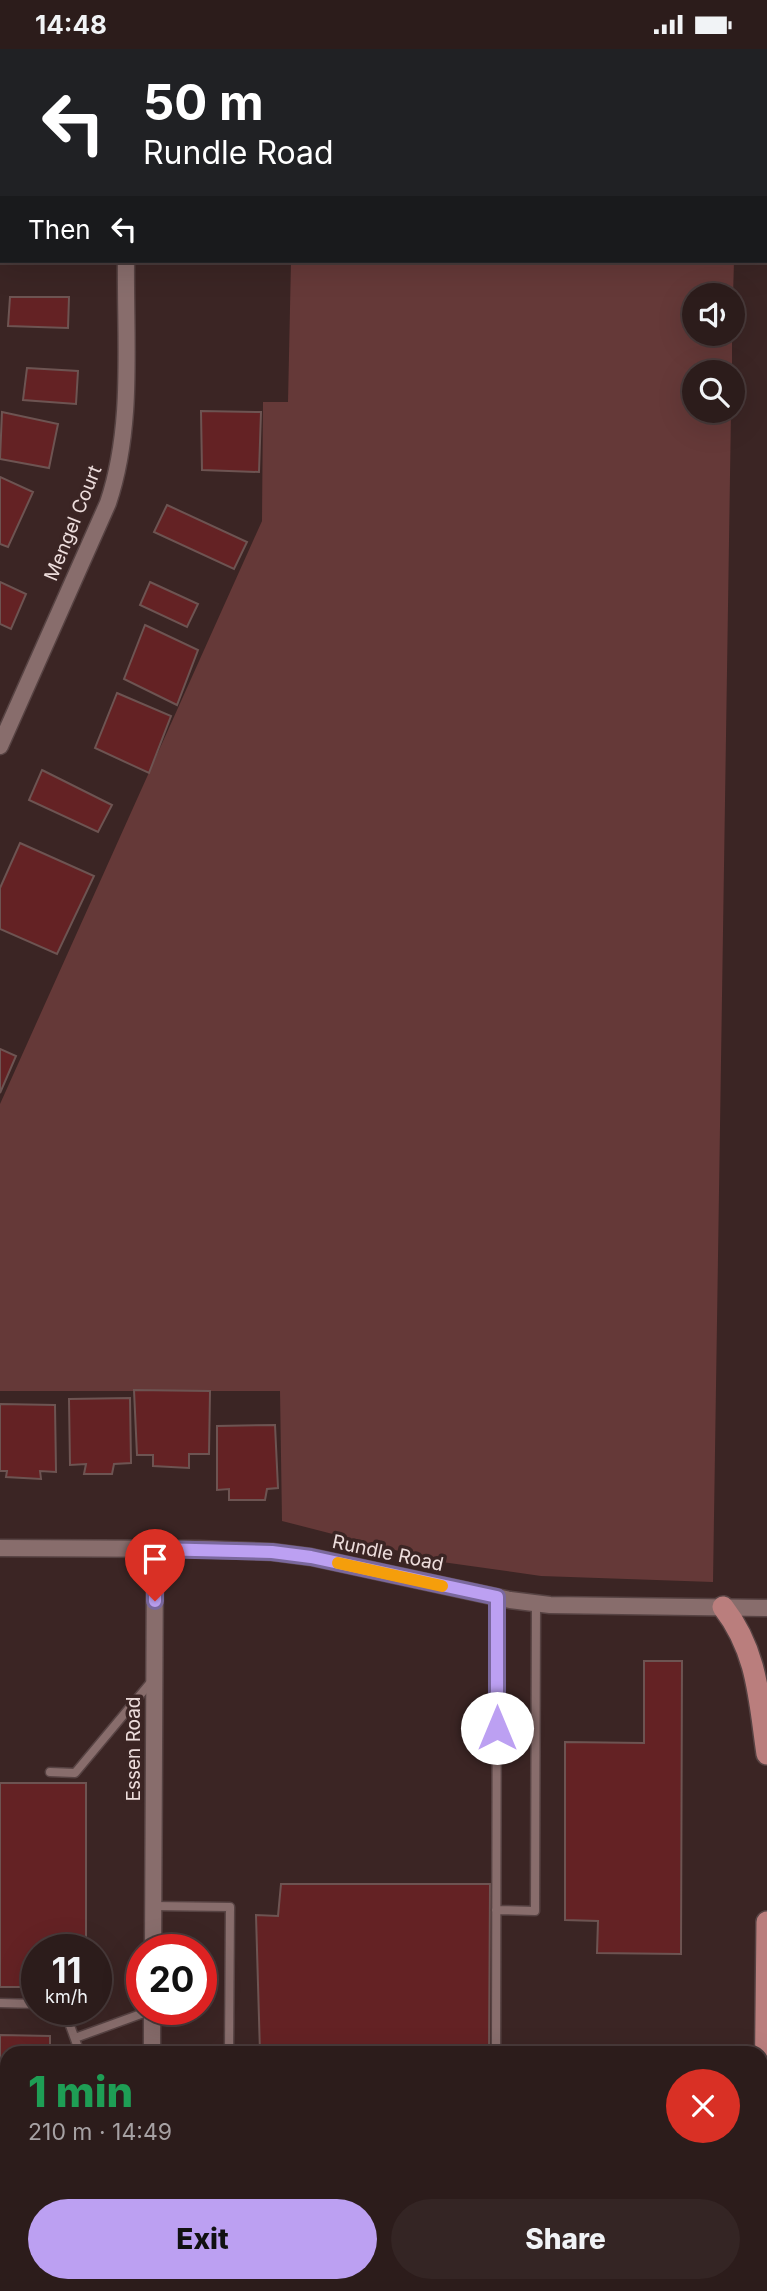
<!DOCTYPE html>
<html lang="en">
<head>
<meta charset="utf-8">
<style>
	:root { --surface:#2c1c1b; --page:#342524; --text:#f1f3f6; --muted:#a6a1a3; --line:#483a3a; --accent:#bca0f2 }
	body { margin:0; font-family:Inter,sans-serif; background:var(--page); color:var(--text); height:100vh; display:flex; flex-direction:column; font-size:26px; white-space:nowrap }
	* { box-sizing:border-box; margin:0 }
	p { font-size:23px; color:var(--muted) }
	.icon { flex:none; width:38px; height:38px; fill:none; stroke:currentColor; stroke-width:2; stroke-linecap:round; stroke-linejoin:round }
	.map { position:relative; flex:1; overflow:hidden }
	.side { position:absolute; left:0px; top:1997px; width:768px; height:247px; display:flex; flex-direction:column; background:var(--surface); border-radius:21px 21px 0 0; box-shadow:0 7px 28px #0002,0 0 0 2px var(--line) }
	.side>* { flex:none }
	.banner { position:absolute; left:0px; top:0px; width:768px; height:214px; box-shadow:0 7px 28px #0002,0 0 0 2px var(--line); background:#202124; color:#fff; overflow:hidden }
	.controls { position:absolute; left:682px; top:234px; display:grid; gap:14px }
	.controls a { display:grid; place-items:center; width:63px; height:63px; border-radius:50%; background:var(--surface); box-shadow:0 7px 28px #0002,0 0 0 2px var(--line); font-size:35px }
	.speed { position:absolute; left:21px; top:1885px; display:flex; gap:14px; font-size:35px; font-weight:700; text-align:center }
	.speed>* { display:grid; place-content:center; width:91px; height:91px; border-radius:50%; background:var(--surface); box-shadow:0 7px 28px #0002,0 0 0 2px var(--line); line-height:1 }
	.speed small { font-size:18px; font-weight:400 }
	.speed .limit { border:10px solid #d22; background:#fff; color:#111 }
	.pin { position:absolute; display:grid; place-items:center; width:60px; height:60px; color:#fff; margin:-72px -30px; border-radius:50% 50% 50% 0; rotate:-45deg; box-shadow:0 0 7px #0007 }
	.pin .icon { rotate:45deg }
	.me { position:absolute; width:77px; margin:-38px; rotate:0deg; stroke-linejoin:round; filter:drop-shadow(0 0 5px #0008) }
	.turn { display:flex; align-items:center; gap:24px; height:147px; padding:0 28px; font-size:32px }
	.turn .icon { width:91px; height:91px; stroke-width:2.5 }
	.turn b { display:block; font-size:49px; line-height:60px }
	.then { display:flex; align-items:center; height:66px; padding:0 28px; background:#0003; gap:14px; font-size:26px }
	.round { display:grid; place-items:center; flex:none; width:74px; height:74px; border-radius:37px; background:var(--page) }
	.headline { display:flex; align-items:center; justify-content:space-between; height:119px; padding:0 28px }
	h1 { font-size:42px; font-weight:800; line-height:52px; color:#1e9e55 }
	.primary-button { display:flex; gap:14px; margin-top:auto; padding:14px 28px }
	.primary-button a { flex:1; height:80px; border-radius:42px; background:var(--accent); color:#111; font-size:28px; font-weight:800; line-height:80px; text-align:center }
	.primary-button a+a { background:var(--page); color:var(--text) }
	.status { display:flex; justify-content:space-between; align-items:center; height:49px; padding:0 35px; background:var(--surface); direction:ltr }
	.status svg { height:19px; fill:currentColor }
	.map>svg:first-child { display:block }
	.green { fill:#653938 }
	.building { fill:#642224; stroke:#6d5452; stroke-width:2 }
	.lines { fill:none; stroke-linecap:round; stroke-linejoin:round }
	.lane-casing { stroke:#574343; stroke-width:11 }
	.street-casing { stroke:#574343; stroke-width:19 }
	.primary-casing { stroke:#574343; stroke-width:24 }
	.lane { stroke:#886d6c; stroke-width:8 }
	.street { stroke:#886d6c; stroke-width:16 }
	.primary { stroke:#ba7e7d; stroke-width:21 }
	.route-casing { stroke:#7a689d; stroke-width:18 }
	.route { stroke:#bca0f2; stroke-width:12 }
	.slow { stroke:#f59e0b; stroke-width:12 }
	.labels { text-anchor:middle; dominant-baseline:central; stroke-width:7; stroke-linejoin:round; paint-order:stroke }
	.street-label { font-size:19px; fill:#eddddc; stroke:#3b2524 }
</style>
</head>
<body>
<div class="status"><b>14:48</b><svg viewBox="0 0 49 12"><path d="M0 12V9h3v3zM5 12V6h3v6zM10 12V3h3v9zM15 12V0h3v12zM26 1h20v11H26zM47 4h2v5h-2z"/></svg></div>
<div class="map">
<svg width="767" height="2242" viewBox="0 0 767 2242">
	<rect width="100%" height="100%" fill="#3b2524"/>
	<path class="green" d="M296 0H737L296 2Z
		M291 212H734L733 247H695V285H732V324H695V362H731L713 1533 541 1527 442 1513 282 1472 280 1342H0V1055L262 472 263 353H288Z"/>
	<path class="building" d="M10 248H69L68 279 8 277Z
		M27 319 78 322 76 355 23 351Z
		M201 362 261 363 259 423 202 421Z
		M2 363 58 375 49 419 0 410Z
		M0 428 33 443 8 498 0 495Z
		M167 456 247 493 234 520 154 483Z
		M0 533 26 545 11 580 0 575Z
		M150 533 198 555 187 578 140 556Z
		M145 576 198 601 177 656 124 630Z
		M117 644 171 667 149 724 95 699Z
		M42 721 112 756 98 783 29 751Z
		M20 794 94 827 57 905 0 880V839Z
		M0 1000 16 1007 0 1044Z
		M134 1341 210 1342 209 1405H189V1419L153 1417V1406H137Z
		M130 1349 131 1414 114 1415 112 1425H84L86 1415 70 1416 69 1350Z
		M0 1355 55 1356 56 1423 40 1422 41 1430 6 1428 7 1422H0Z
		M275 1376 278 1439 267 1440 265 1451H229V1440L217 1441V1377Z
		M644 1612H682L681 1905 597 1904 598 1872 565 1871V1693L644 1694Z
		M0 1734H86V1900H37V1938H0Z
		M281 1835H490L489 2004H260L256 1866 278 1867Z
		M0 1986 50 1987V2004H7V2236H45V2242H0Z
		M276 2236H487V2242H276Z"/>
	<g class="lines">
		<defs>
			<path id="lane" d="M50 1723 75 1724 151 1633
				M153 1857 230 1858 229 2004
				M496 1861 535 1862 536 1554
				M0 1954 37 1955
				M64 1960 80 2004
				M75 1989 152 1961
				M496 2004 497 1548
				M112 2236V2242
				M60 2242 61 2236
				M201 2242V2236
				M495 2242V2236"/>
			<path id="street" d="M0 697 108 454C134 377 125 292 126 212
				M0 1499 199 1500 272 1503 311 1508 510 1551 550 1556 767 1559
				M153 1900 155 1500
				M152 2004V1960
				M150 2242V2236"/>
			<path id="primary" d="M723 1558C758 1603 759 1651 767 1705
				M763 2242 767 1873"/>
		</defs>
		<use href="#lane" class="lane-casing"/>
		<use href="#street" class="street-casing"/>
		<use href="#primary" class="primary-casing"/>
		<use href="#lane" class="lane"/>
		<use href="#street" class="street"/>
		<use href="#primary" class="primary"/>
	</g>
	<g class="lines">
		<defs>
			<path id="route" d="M155 1552V1500L272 1503 311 1508 497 1548V1679"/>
		</defs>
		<use href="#route" class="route-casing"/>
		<use href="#route" class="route"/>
		<path class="slow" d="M338 1514 442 1537"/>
	</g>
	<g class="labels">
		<g class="street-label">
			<text transform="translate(73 474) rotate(-68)">Mengel Court</text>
			<text transform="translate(388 1504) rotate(12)">Rundle Road</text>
			<text transform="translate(133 1700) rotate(-90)">Essen Road</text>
		</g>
	</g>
</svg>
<div class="controls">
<a><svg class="icon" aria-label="sound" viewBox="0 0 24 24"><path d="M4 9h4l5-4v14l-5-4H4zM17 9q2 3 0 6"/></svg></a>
<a><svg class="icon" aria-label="search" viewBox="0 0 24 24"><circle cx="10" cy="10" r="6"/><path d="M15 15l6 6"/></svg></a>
</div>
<div class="speed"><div>11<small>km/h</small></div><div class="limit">20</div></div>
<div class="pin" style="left:155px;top:1552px;background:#d93025"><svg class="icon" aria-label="arrive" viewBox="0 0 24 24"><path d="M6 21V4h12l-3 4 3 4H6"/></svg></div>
<svg class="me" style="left:497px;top:1679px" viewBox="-20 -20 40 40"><circle r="19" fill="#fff"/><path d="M0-13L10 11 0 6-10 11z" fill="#bca0f2"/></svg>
<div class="banner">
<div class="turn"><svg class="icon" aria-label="left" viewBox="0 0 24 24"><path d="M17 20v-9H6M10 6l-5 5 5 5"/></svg><div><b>50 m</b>Rundle Road</div></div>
<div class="then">Then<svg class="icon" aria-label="left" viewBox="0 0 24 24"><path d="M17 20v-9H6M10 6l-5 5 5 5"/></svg></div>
</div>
<section class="side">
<div class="headline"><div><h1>1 min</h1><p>210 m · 14:49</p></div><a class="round" style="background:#d93025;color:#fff"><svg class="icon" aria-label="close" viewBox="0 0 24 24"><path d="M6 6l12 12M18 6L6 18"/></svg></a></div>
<div class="primary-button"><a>Exit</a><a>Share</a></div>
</section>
</div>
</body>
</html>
